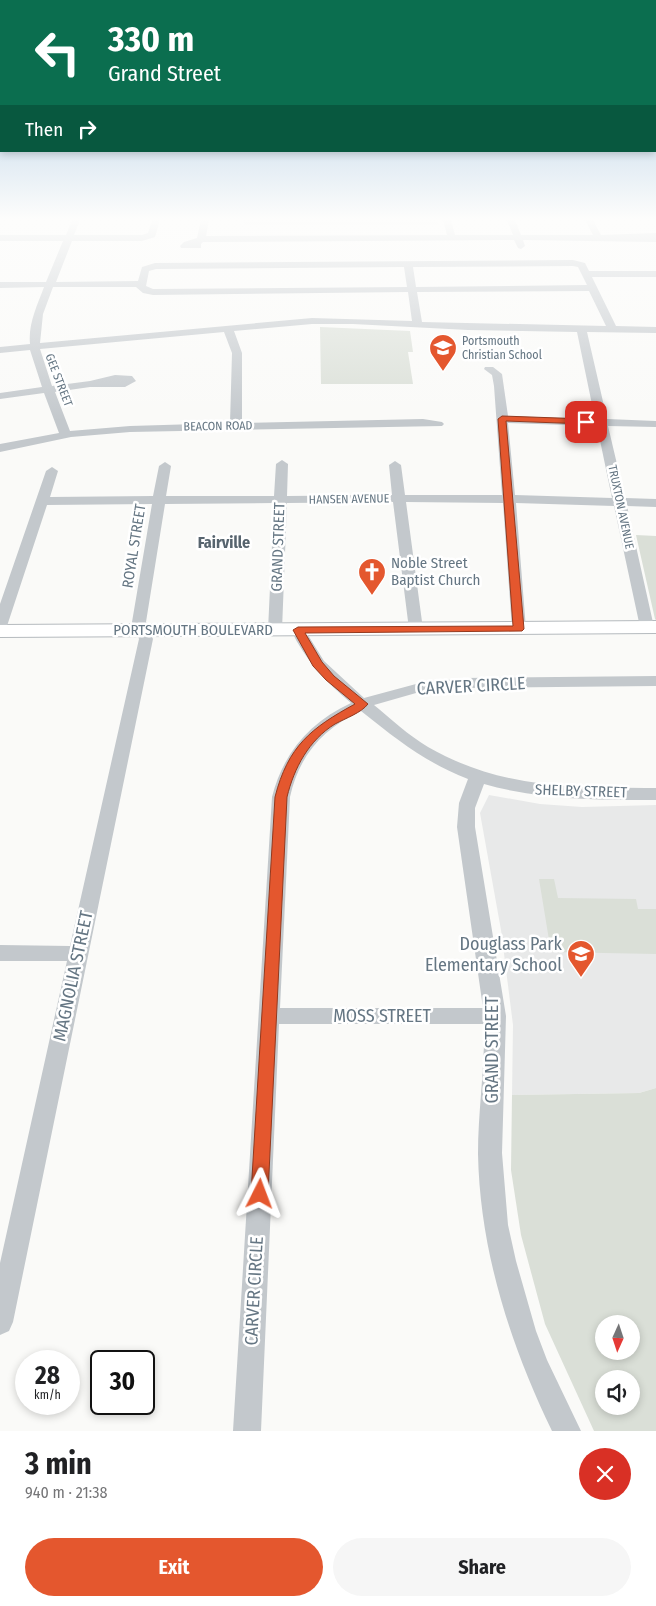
<!DOCTYPE html>
<html lang="en">
<head>
<meta charset="utf-8">
<style>
	:root { --surface:#fff; --page:#f6f6f6; --text:#202124; --muted:#757577; --accent:#e4572e }
	body { margin:0; font-family:"Fira Sans Condensed",sans-serif; background:var(--page); color:var(--text); height:100vh; display:flex; flex-direction:column; font-size:19px; white-space:nowrap }
	* { box-sizing:border-box; margin:0 }
	p { font-size:16px; color:var(--muted) }
	.icon { flex:none; width:28px; height:28px; fill:none; stroke:currentColor; stroke-width:2; stroke-linecap:round; stroke-linejoin:round }
	.map { position:relative; height:1431px; overflow:hidden }
	.drawer { display:flex; flex-direction:column; background:var(--surface); flex:1 }
	.drawer>* { flex:none }
	.hud { position:absolute; left:0px; top:0px; width:656px; height:152px; box-shadow:0 2px 8px #0003; background:#0b6e4f; color:#fff; overflow:hidden }
	.needle { width:32px; rotate:183deg }
	.fabs { position:absolute; left:595px; top:1315px; display:grid; gap:10px }
	.fabs a { display:grid; place-items:center; width:45px; height:45px; border-radius:50%; background:var(--surface); box-shadow:0 2px 8px #0003; font-size:25px }
	.speed { position:absolute; left:15px; top:1350px; display:flex; gap:10px; font-size:25px; font-weight:700; text-align:center }
	.speed>* { display:grid; place-content:center; width:65px; height:65px; border-radius:50%; background:var(--surface); box-shadow:0 2px 8px #0003; line-height:1 }
	.speed small { font-size:12px; font-weight:400 }
	.speed .limit { border:2px solid #111; border-radius:8px; background:#fff; color:#111 }
	.pin { position:absolute; display:grid; place-items:center; width:42px; height:42px; color:#fff; margin:-21px; border-radius:10px; box-shadow:0 2px 8px #0006 }
	.me { position:absolute; width:55px; margin:-28px; rotate:3deg; stroke-linejoin:round; filter:drop-shadow(0 0 4px #0008) }
	.turn { display:flex; align-items:center; gap:18px; height:105px; padding:0 25px; font-size:22px }
	.turn .icon { width:65px; height:65px; stroke-width:2.5 }
	.turn b { display:block; font-size:35px; line-height:42px }
	.then { display:flex; align-items:center; height:48px; padding:0 25px; background:#0003; gap:10px; font-size:19px }
	.round { display:grid; place-items:center; flex:none; width:52px; height:52px; border-radius:26px; background:var(--page) }
	.overview { display:flex; align-items:center; justify-content:space-between; height:85px; padding:0 25px }
	h1 { font-size:30px; font-weight:700; line-height:38px }
	.action { display:flex; gap:10px; margin-top:auto; padding:10px 25px }
	.action a { flex:1; height:58px; border-radius:30px; background:var(--accent); color:#fff; font-size:20px; font-weight:700; line-height:58px; text-align:center }
	.action a+a { background:var(--page); color:var(--text) }
	.map>svg:first-child { display:block }
	.built { fill:#e8e9e9 }
	.green { fill:#dadfd7; fill-rule:evenodd }
	.lines { fill:none; stroke-linecap:round; stroke-linejoin:round }
	.major-casing { stroke:#b5babe; stroke-width:2 }
	.minor { fill:#c3c8cc; fill-rule:evenodd }
	.major { fill:#fff; fill-rule:evenodd }
	.route { fill:#e4572e; stroke:#94391e }
	.labels { text-anchor:middle; dominant-baseline:central; stroke-width:5; stroke-linejoin:round; paint-order:stroke }
	.far-poi-label { font-size:12px; fill:#657683; stroke:#fff; text-anchor:start }
	.far-street-label { font-size:12px; fill:#657683; stroke:#fff }
	.street-label { font-size:15px; fill:#657683; stroke:#fff }
	.poi-label { font-size:15px; fill:#657683; stroke:#fff; text-anchor:start }
	.neighbourhood-label { font-size:16px; font-weight:bold; fill:#57646e; stroke:#fff }
	.near-street-label { font-size:18px; fill:#657683; stroke:#fff }
	.near-poi-label { font-size:18px; fill:#657683; stroke:#fff; text-anchor:end }
</style>
</head>
<body>
<div class="map">
<svg width="656" height="1431" viewBox="0 0 656 1431">
	<rect width="100%" height="100%" fill="#fafaf8"/>
	<path class="built" d="M245 220H437L438 225H244Z
		M489 795 540 804 582 807 656 805V1088L639 1093 512 1095 513 1025 501 930 480 813Z"/>
	<path class="green" d="M320 327 410 331 413 352H408L413 384H321Z
		M636 535 656 536V620L655 619Z
		M539 879H554L558 898 636 899 638 909H656V954L551 952Z
		M656 1088V1431H594L545 1324 521 1235 511 1170 512 1095 639 1093ZM604 1324H631V1351H604ZM604 1379H631V1406H604Z"/>
	<g class="lines">
		<defs>
			<path id="major" d="M656 621V633L0 637V625Z"/>
		</defs>
		<use href="#major" class="major-casing"/>
		<path class="minor" d="M72 220H80L74 235H142L148 233 152 220H160L155 237 142 241H72L56 282 138 281 142 267 155 263 573 260 585 263 589 271H656V277H592L616 326 656 327V333L587 332 607 419 656 421V427L608 426 625 498 656 499V507L627 506 654 627 652 630H642L640 627 614 506 516 503 526 629 524 632H514L512 629 503 503 406 502 423 629 421 632H411L409 629 393 502 287 503 282 630 280 633H270L268 630 274 503 165 504 146 622 153 639 13 1322 9 1331 0 1335V1263L67 961H0V945L70 946 139 639 132 622 152 504 47 505 7 626 5 629 0 630V604L46 471 52 467 58 471 50 497 153 496 159 466 165 462 171 466 166 496H274L276 464 282 460 288 464 287 496 392 495 389 465 395 461 401 465 405 495H502L494 386 492 375 484 369 485 367H493L502 374 508 416 595 419 577 332 468 330 353 324H312L234 331 242 353V423L423 419 442 422 444 424 442 426 130 432 71 437 0 452V444L59 433 44 393 0 399V393L42 387 30 350 0 353V347L30 344C28 324 37 306 44 287L0 288V282H46L63 241H0V235H66ZM573 266 578 267 587 285 416 287 413 267ZM404 267 407 287 153 289 146 286 149 271 156 269ZM53 287H136L143 293 153 295 408 292 412 321 312 318 40 343 43 314ZM589 291 606 326 422 322 417 292ZM224 332 232 353 230 423 130 426 70 431 55 392 90 387H125L136 381 132 376 115 375 90 381 52 386 40 349ZM508 423 597 426 612 498 515 495Z
			M201 220H209L206 236 447 235 443 220H451L455 235H513L507 220H515L521 235H593L585 220H593L601 235 656 233V242L523 240 525 246 521 249 518 248 514 240 203 242 201 244V248H181L180 246 184 242 197 238Z
			M298 626 303 627 324 661 364 698 416 684 463 678 656 676V686L463 688 416 693 374 705C391 719 408 735 428 747 501 789 574 788 656 788V800C598 800 540 800 484 784L475 808V827L506 1016 502 1153 508 1225 516 1261 536 1331 547 1360 581 1431H552C510 1344 480 1251 478 1154 478 1111 485 1068 484 1024H279L261 1431H233L272 797C283 753 310 722 351 703 326 682 305 660 291 630L293 627ZM361 711C399 741 423 761 468 779L459 803 457 827 483 1008H280L290 797C299 756 322 729 361 711Z"/>
		<use href="#major" class="major"/>
	</g>
	<linearGradient id="sky" x2="0" y2="1"><stop stop-color="#96bcdc"/><stop offset="0.52" stop-color="#fdfdfc"/><stop offset="1" stop-color="#fdfdfc" stop-opacity="0"/></linearGradient>
	<rect width="656" height="421" fill="url(#sky)"/>
	<path class="route" d="M502 416 586 419 590 422 586 424 506 421 524 629 522 631 305 633 322 662 334 676 368 704C361 713 346 718 335 724 309 740 294 768 287 797L268 1194 266 1199 260 1201 254 1199 251 1194 275 797C288 746 311 728 355 704L326 680 313 666 293 630 298 627 513 626 498 419Z"/>
	<defs>
		<symbol id="school-pin" viewBox="-11 -11 22 30"><path d="M0 17L-7.5 6A9.5 9.5 0 1 1 7.5 6Z" fill="#e4572e" stroke="#fff"/><path d="M0-5L7-2L0 1L-7-2ZM-4 1L0 2.5L4 1V4Q0 6-4 4Z" fill="#fff"/></symbol>
		<symbol id="church-pin" viewBox="-11 -11 22 30"><path d="M0 17L-7.5 6A9.5 9.5 0 1 1 7.5 6Z" fill="#e4572e" stroke="#fff"/><path d="M-1.2-6h2.4v3.5h3.3v2.4h-3.3V6h-2.4V-.1h-3.3v-2.4h3.3Z" fill="#fff"/></symbol>
	</defs>
	<g fill-rule="evenodd">
		<use href="#school-pin" x="427" y="332" width="32" height="43"/>
		<use href="#church-pin" x="356" y="556" width="32" height="43"/>
		<use href="#school-pin" x="565" y="938" width="32" height="43"/>
	</g>
	<g class="labels">
		<g class="far-poi-label">
			<text x="462" y="341">Portsmouth<tspan x="462" dy="14">Christian School</tspan></text>
		</g>
		<g class="far-street-label">
			<text transform="translate(59 380) rotate(69)">GEE STREET</text>
			<text transform="translate(218 426) rotate(-1)">BEACON ROAD</text>
			<text transform="translate(349 499) rotate(-1)">HANSEN AVENUE</text>
			<text transform="translate(621 507) rotate(78)">TRUXTON AVENUE</text>
		</g>
		<g class="street-label">
			<text transform="translate(134 546) rotate(-81)">ROYAL STREET</text>
			<text transform="translate(278 547) rotate(-88)">GRAND STREET</text>
			<text x="193" y="630">PORTSMOUTH BOULEVARD</text>
			<text transform="translate(581 791) rotate(2)">SHELBY STREET</text>
		</g>
		<g class="poi-label">
			<text x="391" y="563">Noble Street<tspan x="391" dy="17">Baptist Church</tspan></text>
		</g>
		<g class="neighbourhood-label">
			<text x="224" y="542">Fairville</text>
		</g>
		<g class="near-street-label">
			<text transform="translate(471 686) rotate(-3)">CARVER CIRCLE</text>
			<text transform="translate(73 976) rotate(-78)">MAGNOLIA STREET</text>
			<text x="382" y="1016">MOSS STREET</text>
			<text transform="translate(492 1050) rotate(-90)">GRAND STREET</text>
			<text transform="translate(254 1291) rotate(-87)">CARVER CIRCLE</text>
		</g>
		<g class="near-poi-label">
			<text x="562" y="944">Douglass Park<tspan x="562" dy="21">Elementary School</tspan></text>
		</g>
	</g>
</svg>
<div class="fabs">
<a><svg class="needle" viewBox="-14 -14 28 28"><path d="M0-13l5 13h-10z" fill="#e53935"/><path d="M0 13l5-13h-10z" fill="#757577"/></svg></a>
<a><svg class="icon" aria-label="sound" viewBox="0 0 24 24"><path d="M4 9h4l5-4v14l-5-4H4zM17 9q2 3 0 6"/></svg></a>
</div>
<div class="speed"><div>28<small>km/h</small></div><div class="limit">30</div></div>
<div class="pin" style="left:586px;top:422px;background:#d93025"><svg class="icon" aria-label="arrive" viewBox="0 0 24 24"><path d="M6 21V4h12l-3 4 3 4H6"/></svg></div>
<svg class="me" style="left:260px;top:1194px" viewBox="-20 -20 40 40"><path d="M0-17L14 15 0 8-14 15z" fill="#e4572e" stroke="#fff" stroke-width="4"/></svg>
<div class="hud">
<div class="turn"><svg class="icon" aria-label="left" viewBox="0 0 24 24"><path d="M17 20v-9H6M10 6l-5 5 5 5"/></svg><div><b>330 m</b>Grand Street</div></div>
<div class="then">Then<svg class="icon" aria-label="right" viewBox="0 0 24 24"><path d="M7 20v-9h11M14 6l5 5-5 5"/></svg></div>
</div>
</div>
<section class="drawer">
<div class="overview"><div><h1>3 min</h1><p>940 m · 21:38</p></div><a class="round" style="background:#d93025;color:#fff"><svg class="icon" aria-label="close" viewBox="0 0 24 24"><path d="M6 6l12 12M18 6L6 18"/></svg></a></div>
<div class="action"><a>Exit</a><a>Share</a></div>
</section>
</body>
</html>
